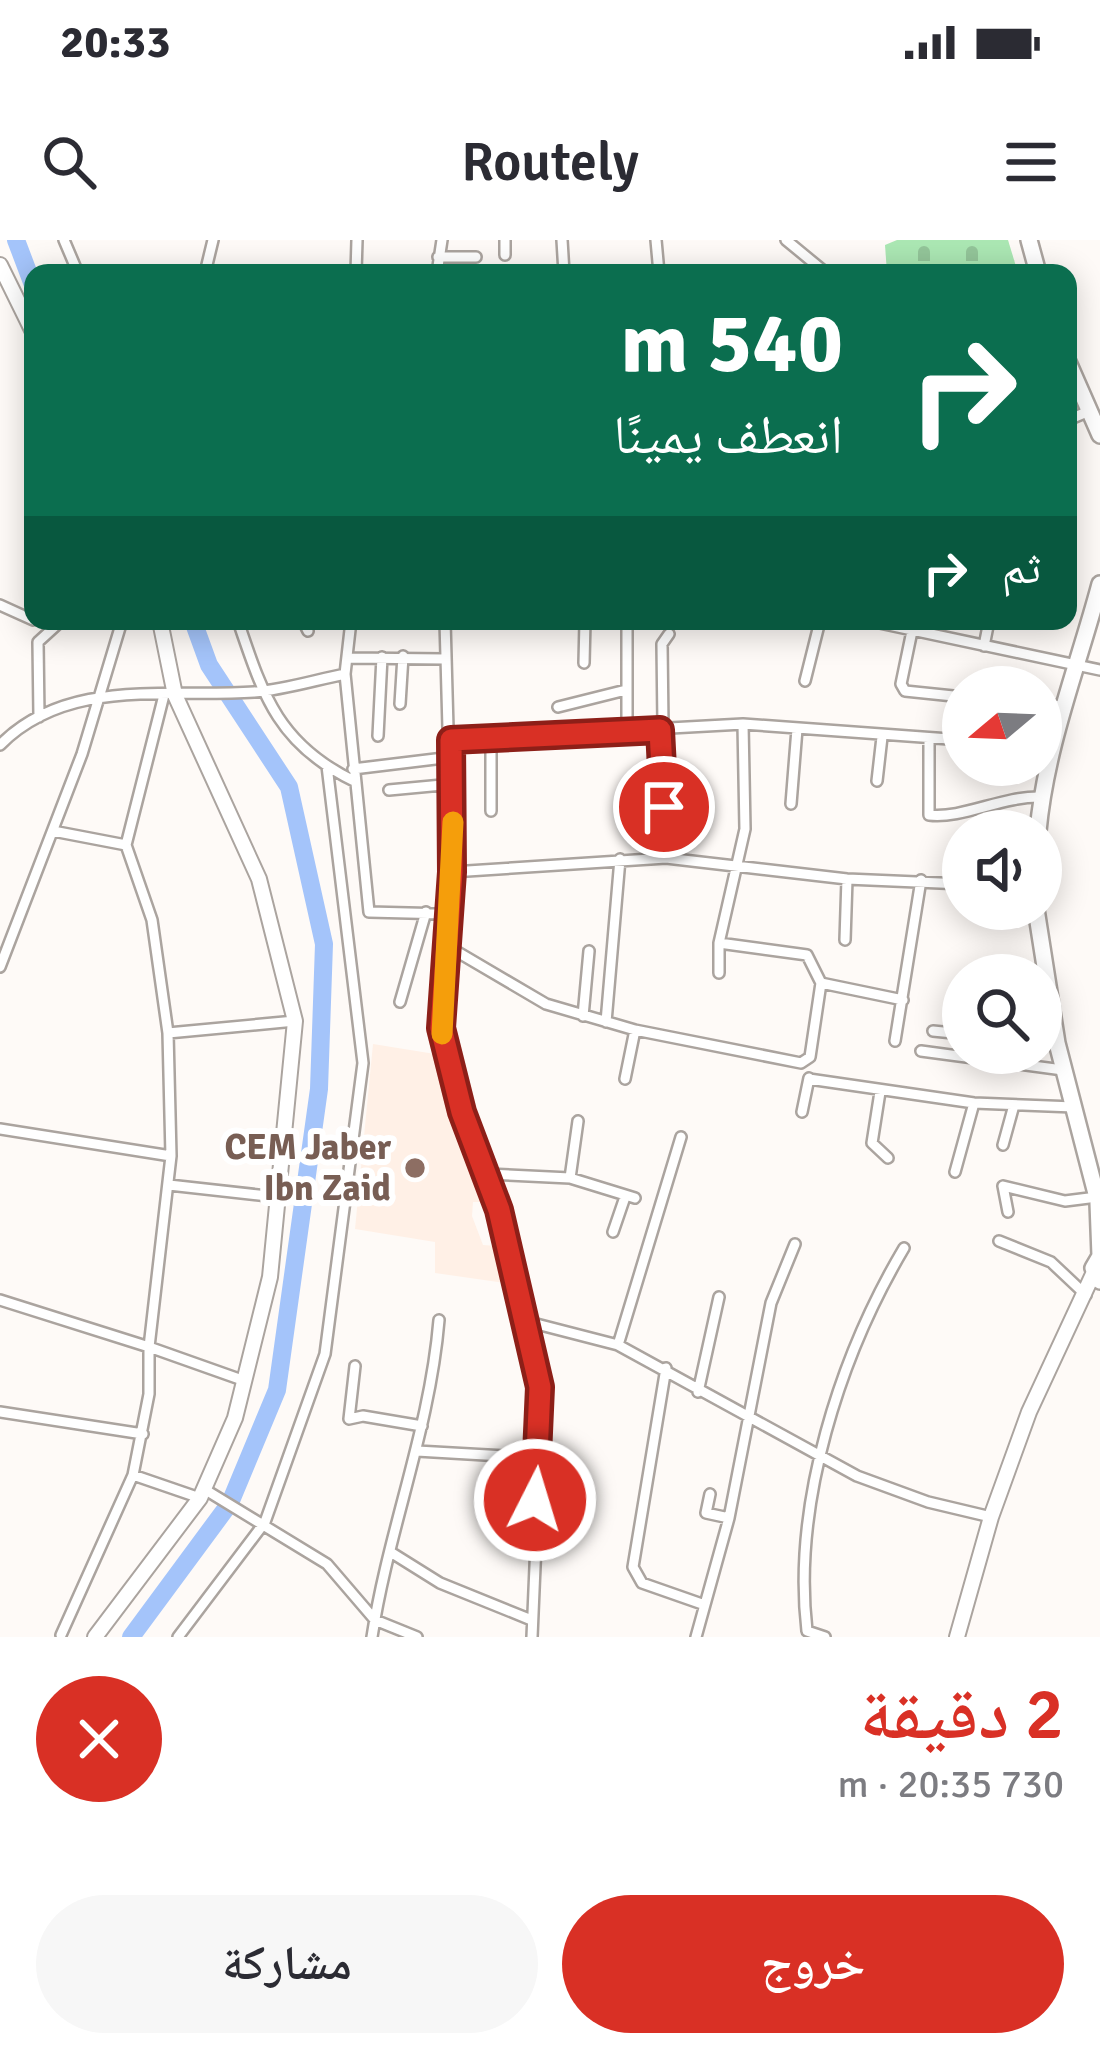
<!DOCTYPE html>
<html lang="ar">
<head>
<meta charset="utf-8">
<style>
	:root { --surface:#fff; --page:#f7f7f7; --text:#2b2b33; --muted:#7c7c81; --accent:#d93025 }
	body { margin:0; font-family:Signika,"Noto Naskh Arabic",sans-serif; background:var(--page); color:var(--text); direction:rtl; height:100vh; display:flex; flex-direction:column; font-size:45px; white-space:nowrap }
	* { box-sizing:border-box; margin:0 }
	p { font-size:39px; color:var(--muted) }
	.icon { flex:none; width:66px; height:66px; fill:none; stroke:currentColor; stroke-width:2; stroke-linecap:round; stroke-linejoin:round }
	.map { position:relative; height:1397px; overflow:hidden; direction:ltr }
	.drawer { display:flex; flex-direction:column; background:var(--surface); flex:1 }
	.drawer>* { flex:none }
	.top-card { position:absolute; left:24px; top:24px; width:1053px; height:366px; border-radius:24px; box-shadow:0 6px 30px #0003; direction:rtl; background:#0b6e4f; color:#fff; overflow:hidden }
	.needle { width:78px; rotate:251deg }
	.buttons { position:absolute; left:942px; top:426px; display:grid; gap:24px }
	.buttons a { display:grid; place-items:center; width:120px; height:120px; border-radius:50%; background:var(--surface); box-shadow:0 6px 30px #0003; font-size:60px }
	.pin { position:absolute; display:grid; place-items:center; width:102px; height:102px; color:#fff; margin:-51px; border:6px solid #fff; border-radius:50%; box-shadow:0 3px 12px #0007 }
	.me { position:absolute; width:132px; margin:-66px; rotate:5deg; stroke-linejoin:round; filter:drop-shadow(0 0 9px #0008) }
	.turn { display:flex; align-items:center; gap:42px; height:252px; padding:0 36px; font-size:54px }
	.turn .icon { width:156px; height:156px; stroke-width:2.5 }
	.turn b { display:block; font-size:84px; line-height:102px }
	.then { display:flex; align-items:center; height:114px; padding:0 36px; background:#0003; gap:24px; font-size:45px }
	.round { display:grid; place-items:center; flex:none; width:126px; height:126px; border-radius:63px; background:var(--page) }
	.summary { display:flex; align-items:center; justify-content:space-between; height:204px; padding:0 36px }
	h1 { font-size:72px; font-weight:600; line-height:90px; color:var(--accent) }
	.primary-button { display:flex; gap:24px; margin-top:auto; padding:24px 36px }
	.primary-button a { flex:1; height:138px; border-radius:72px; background:var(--accent); color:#fff; font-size:48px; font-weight:600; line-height:138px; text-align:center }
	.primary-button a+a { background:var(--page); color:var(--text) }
	.status { display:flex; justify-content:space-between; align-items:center; height:84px; padding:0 60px; background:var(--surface); direction:ltr }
	.status svg { height:33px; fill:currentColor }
	header { display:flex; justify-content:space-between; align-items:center; height:156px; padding:0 36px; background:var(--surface); font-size:54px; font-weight:600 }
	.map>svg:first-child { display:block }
	.built { fill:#fff0e6 }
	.cemetery { fill:url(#cemetery-stones) }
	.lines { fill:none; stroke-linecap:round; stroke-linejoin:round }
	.river { stroke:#a4c4fa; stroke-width:18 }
	.street-casing { stroke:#aba49f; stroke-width:14 }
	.secondary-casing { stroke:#aba49f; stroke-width:18 }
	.primary-casing { stroke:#aba49f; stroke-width:20 }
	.street { stroke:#fff; stroke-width:9 }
	.secondary { stroke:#fff; stroke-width:14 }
	.primary { stroke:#fff; stroke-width:15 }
	.route-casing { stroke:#8d1f18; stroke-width:30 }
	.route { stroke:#d93025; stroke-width:21 }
	.slow { stroke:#f59e0b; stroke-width:21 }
	.education-dot { fill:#8d6e63; stroke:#fff; stroke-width:4.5 }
	.labels { text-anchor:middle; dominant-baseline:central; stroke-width:12; stroke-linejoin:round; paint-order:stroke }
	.education-label { font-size:36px; font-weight:bold; fill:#785e54; stroke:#fff; text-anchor:end }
</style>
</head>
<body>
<div class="status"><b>20:33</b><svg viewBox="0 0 49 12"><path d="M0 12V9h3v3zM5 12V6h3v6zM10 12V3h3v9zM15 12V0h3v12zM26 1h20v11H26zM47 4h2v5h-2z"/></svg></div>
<header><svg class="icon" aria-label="menu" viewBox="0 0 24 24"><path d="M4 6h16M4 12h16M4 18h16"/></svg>Routely<svg class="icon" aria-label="search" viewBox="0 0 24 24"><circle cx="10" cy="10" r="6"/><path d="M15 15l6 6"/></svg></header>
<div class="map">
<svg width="1100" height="1397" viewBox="0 0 1100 1397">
	<defs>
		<pattern id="cemetery-stones" width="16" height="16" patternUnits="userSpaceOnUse" patternTransform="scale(3)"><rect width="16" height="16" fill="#abe7b3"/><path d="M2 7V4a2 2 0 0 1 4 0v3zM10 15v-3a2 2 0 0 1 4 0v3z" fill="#93c599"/></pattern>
	</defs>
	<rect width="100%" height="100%" fill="#fefaf7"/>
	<path class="built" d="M373 804 435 814 451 878 483 962H473L472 976 483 1005 496 1006 505 1043 435 1033V1002L355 989Z"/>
	<path class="cemetery" d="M897 0H1008L1018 33H887L885 5Z"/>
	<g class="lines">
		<path class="river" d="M16 0 33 45
			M131 1397 230 1263 277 1150 319 849 324 704 289 547 209 425 193 381"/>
		<defs>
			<path id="street" d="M64 0 78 33
				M505 0V15
				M562 0 564 33
				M656 0 659 33
				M786 0 826 33
				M438 17H476
				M186 33 206 32
				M205 33 213 0
				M356 33 357 0
				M437 33 442 0
				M1068 180 1089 171
				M0 365 33 380
				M238 381C263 455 278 504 354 541
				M303 381 308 391
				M445 381 452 632
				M870 381 1100 430
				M912 391 901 444 905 451 963 457
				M984 406 989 381
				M349 418 445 419
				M584 423 585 381
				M345 434 369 672 448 674
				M805 441 820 381
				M164 455 126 605 152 680 168 793 171 916 149 1107 245 1141
				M400 464 403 416
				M1041 464 1061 466
				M558 467 626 450
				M39 477 38 402 61 381
				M627 489V381
				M378 496 382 417
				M491 498V571
				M451 500 743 484 963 500
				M929 500V575C963 579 1002 556 1041 557
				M0 505C67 437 168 458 254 452 284 450 315 440 345 434L351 381
				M353 529 452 517
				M877 541 882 497
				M389 550 453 544
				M791 564 797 489
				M664 567 662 404 669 394
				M53 591 126 605
				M963 644 847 639 666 618 452 632 441 788 462 872 499 970 521 1080 618 1105 857 1236 928 1262 991 1277
				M845 700 847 639
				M719 703 807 715 821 743 903 760
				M449 707 546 764 635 790 801 823 810 817 821 743
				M0 727 82 514 122 381
				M719 733V703L745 589 743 484
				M400 762 426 672
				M583 776 589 711
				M606 782 620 619
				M933 791 963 794
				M168 793 295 781
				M895 801 921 640
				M921 811 1063 830
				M625 839 635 790
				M809 839 974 863 1074 867
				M880 852 872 903 888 918
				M802 872 809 838
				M0 889 171 916
				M1003 905 1014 865
				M955 932 974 863
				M487 934 570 938 635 958
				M570 938 578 881
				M169 945 277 957
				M1008 972 1003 946 1065 961 1097 957
				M613 992 625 957
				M999 1001 1051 1022 1086 1055
				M0 1060 149 1107V1154L133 1235 200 1258
				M521 1080 542 1162 532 1397
				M618 1105 681 897
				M355 1126 349 1179 363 1176 422 1186
				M666 1128 633 1327 642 1343 702 1364
				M698 1152 719 1057
				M0 1172 143 1194
				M417 1211 538 1218
				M204 1249 327 1324 375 1380 417 1397
				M710 1254 706 1273 729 1278
				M392 1313 440 1343 529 1379
				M61 1395 133 1235
				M178 1397 265 1282 325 1114 363 823 327 526
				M372 1397C388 1291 430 1189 439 1080
				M696 1397 729 1278 771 1063 795 1004
				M825 1397 807 1391C792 1264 840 1116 904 1008"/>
			<path id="secondary" d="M0 25 33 92
				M95 1397 200 1258 235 1178 270 1037 295 781 259 639 175 455 160 381
				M957 1397 991 1277 1029 1172 1094 1032"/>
			<path id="primary" d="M1029 0 1038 33
				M1068 122 1100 195
				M1038 591C1046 505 1078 427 1100 344
				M1036 669 1057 803 1100 969
				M1098 963 1100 1016
				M1100 1016 1093 1028 1100 1041"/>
		</defs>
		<use href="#street" class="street-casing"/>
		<use href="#secondary" class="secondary-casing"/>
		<use href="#primary" class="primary-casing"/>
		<use href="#street" class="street"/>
		<use href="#secondary" class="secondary"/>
		<use href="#primary" class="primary"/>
	</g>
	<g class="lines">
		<defs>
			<path id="route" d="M535 1260 540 1147 499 970 462 872 441 788 452 632 451 500 660 490 664 567"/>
		</defs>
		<use href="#route" class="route-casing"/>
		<use href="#route" class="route"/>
		<path class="slow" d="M442 794 453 582"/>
	</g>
	<circle class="education-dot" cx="415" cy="928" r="12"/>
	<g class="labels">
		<g class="education-label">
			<text x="391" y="907">CEM Jaber<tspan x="391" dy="41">Ibn Zaid</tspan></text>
		</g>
	</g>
</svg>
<div class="buttons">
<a><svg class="needle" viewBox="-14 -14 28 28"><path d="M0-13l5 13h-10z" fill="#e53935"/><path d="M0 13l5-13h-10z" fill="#7c7c81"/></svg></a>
<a><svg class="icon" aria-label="sound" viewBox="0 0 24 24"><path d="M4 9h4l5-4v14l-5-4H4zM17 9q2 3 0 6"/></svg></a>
<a><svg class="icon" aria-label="search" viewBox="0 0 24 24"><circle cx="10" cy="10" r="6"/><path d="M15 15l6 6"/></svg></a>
</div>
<div class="pin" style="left:664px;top:567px;background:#d93025"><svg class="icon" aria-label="arrive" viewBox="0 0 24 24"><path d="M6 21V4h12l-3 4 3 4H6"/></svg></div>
<svg class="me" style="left:535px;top:1260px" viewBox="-20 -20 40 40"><circle r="17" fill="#d93025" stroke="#fff" stroke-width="3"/><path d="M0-11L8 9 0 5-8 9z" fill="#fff"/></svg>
<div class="top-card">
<div class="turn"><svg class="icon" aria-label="right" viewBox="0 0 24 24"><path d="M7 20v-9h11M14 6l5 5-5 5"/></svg><div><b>540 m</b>انعطف يمينًا</div></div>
<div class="then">ثم<svg class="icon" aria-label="right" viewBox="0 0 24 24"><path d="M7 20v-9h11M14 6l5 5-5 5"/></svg></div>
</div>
</div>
<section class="drawer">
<div class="summary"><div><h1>2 دقيقة</h1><p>730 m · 20:35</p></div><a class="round" style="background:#d93025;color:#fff"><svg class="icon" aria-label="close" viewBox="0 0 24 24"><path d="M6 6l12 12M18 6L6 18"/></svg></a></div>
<div class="primary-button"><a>خروج</a><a>مشاركة</a></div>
</section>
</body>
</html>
